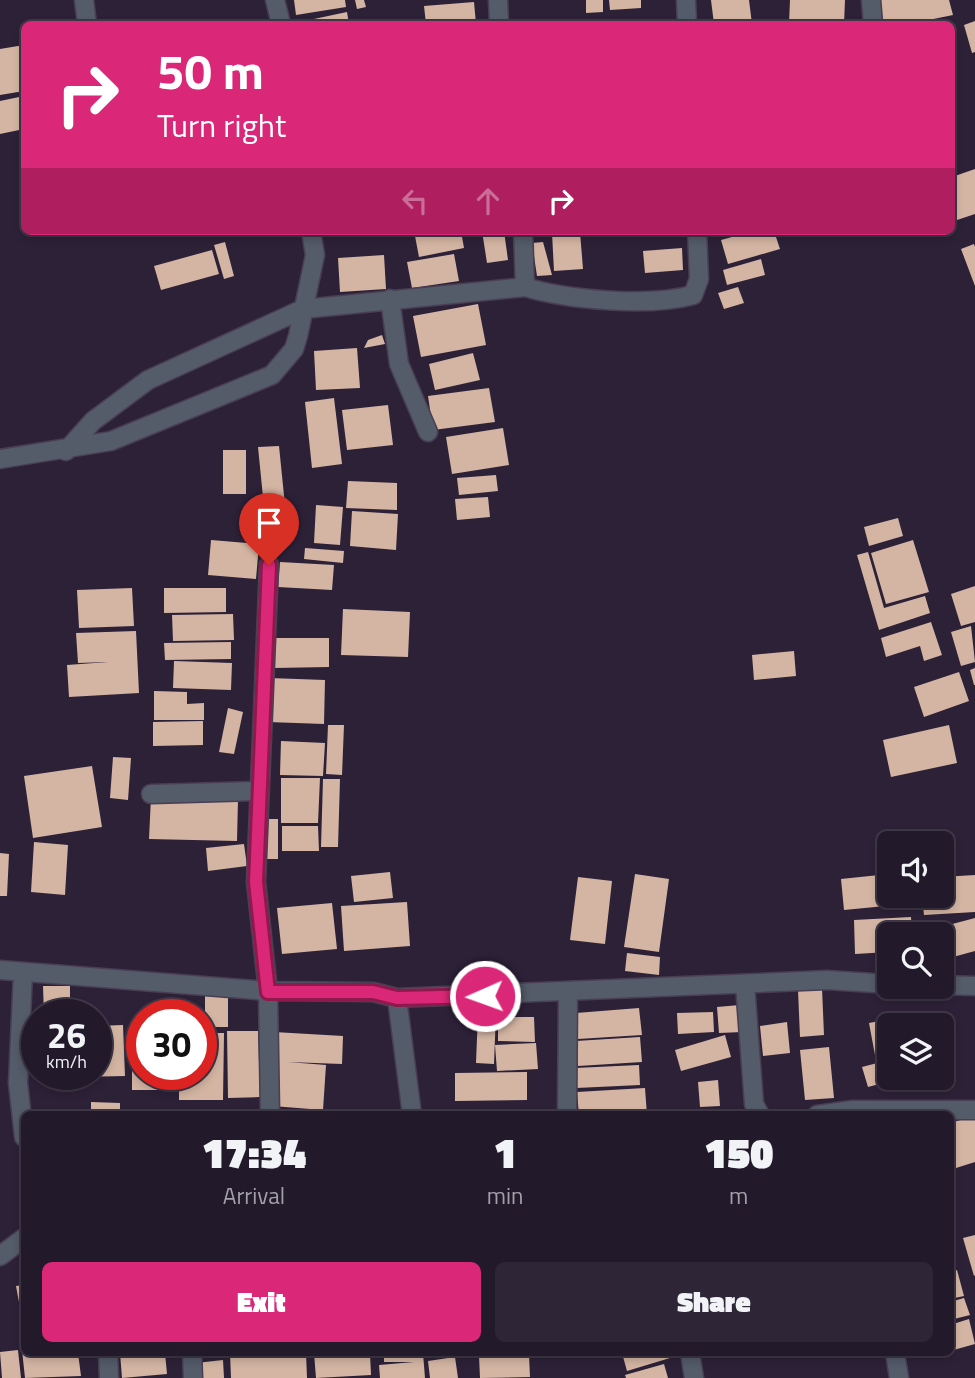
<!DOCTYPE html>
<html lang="en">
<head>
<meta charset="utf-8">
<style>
	:root { --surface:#22192a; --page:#2e2636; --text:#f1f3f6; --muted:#a2a0a8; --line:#3f3847; --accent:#db2777 }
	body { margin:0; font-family:"Titillium Web",sans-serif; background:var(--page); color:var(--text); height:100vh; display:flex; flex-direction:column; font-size:26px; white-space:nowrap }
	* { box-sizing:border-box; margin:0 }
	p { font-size:23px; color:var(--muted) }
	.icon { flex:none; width:38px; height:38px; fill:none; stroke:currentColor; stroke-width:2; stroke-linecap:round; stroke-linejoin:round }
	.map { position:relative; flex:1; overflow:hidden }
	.drawer { position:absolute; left:21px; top:1111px; width:933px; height:245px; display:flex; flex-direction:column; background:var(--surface); border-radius:10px; box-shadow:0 4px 10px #0003,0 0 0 2px var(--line) }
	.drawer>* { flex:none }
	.guide { position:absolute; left:21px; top:21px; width:934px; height:214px; border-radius:10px; box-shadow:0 4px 10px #0003,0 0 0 2px var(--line); background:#db2777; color:#fff; overflow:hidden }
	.tools { position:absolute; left:877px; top:831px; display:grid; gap:14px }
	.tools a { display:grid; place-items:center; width:77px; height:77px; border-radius:10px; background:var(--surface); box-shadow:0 4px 10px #0003,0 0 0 2px var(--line); font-size:35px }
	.speed { position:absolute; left:21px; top:999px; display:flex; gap:14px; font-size:35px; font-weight:700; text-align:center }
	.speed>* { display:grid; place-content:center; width:91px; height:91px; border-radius:50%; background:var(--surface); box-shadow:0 4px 10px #0003,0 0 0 2px var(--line); line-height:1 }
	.speed small { font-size:18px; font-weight:400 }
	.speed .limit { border:10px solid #d22; background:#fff; color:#111 }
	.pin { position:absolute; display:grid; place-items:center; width:60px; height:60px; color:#fff; margin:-72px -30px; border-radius:50% 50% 50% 0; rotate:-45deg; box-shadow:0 0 7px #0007 }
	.pin .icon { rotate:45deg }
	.me { position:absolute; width:77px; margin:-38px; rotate:268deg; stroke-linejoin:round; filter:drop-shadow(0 0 5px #0008) }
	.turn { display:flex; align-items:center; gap:24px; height:147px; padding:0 21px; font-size:32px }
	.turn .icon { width:91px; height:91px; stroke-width:2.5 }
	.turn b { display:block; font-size:49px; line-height:60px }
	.lanes { display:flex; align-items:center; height:66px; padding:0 21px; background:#0003; justify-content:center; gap:35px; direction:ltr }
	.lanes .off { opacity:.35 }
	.eta { display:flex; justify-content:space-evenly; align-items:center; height:119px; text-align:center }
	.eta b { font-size:42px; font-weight:800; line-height:49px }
	.button { display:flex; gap:14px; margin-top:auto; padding:14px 21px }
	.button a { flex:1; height:80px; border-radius:10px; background:var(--accent); color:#fff; font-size:28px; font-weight:800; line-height:80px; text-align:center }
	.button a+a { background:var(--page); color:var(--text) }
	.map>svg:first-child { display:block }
	.building { fill:#d4b5a3 }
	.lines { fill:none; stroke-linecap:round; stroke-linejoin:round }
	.street-casing { stroke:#493e54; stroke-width:21 }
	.street { stroke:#545b69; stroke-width:18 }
	.route-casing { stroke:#8e194d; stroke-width:18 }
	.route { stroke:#db2777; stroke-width:12 }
</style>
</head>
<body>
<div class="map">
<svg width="975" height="1378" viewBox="0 0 975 1378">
	<rect width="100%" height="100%" fill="#2d2138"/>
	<path class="building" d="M294 0H345L346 7 296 15Z
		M355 0H364L366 7 357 9Z
		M586 0H603V12L586 13Z
		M609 0H641V8L610 10Z
		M711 0H749L752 24H714Z
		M790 0H845L844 24H789Z
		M879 0H949L953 15 909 24H884Z
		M474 2 476 24H426L424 6Z
		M347 12 349 24H296L295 23Z
		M572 20V24H553V23Z
		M975 21V52L972 53 964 25Z
		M24 45V91L0 95V49Z
		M24 96V129L0 134V101Z
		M975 169V214L957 220 952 207V177Z
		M440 231H461L464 248 419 257 415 236Z
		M482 231H504L508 260 487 263Z
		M754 231H774L780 249 728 264 721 240Z
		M580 232 583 269 554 271 552 233Z
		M225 242 234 276 224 279 214 245Z
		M543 242 552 275 537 276 532 243Z
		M974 244 975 247V286L961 249Z
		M682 248 683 270 645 273 643 251Z
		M212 250 219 274 161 290 154 266Z
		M454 254 459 281 412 288 407 262Z
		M384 255 386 289 340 292 338 258Z
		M761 259 765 275 727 285 723 270Z
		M738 287 744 303 724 309 718 293Z
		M478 304 486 345 421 357 413 316Z
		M382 335 385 344 364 348 368 340Z
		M357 348 360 388 316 390 314 351Z
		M473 353 480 380 435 390 429 364Z
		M489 388 495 422 433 430 428 396Z
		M334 398 342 464 312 468 305 402Z
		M388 405 393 445 347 450 342 410Z
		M503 428 509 465 452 474 446 437Z
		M279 446 287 525 266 527 258 447Z
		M223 450H246V494H223Z
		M496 475 498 491 459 495 457 478Z
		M348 481 397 483V510L346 508Z
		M488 497 490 517 457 520 455 499Z
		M316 505 343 507 340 545 314 543Z
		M352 511 398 514 396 550 350 546Z
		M898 518 903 536 869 546 864 527Z
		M211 540 259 544 256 579 208 575Z
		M913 540 929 592 886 604 871 553Z
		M305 548 344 551 343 563 304 559Z
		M868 552 884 608 925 596 930 613 879 630 857 555Z
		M280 562 334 565 332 590 278 587Z
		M975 586V622L961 626 951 594Z
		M132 588 134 626 79 628 77 590Z
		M164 588H226V612L164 613Z
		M343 609 410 612 408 657 341 655Z
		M233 614 234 640 173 641 172 615Z
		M931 622 942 655 924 661 920 646 886 657 881 638Z
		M971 626 975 662 961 666 951 632Z
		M136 631 139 693 69 697 67 665 108 662 78 663 76 633Z
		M274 638H329V667L274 668Z
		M231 642V659L165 660 164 643Z
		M794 651 796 676 754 680 752 655Z
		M174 661 232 663 231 690 173 688Z
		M975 668V685H974L970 670Z
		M959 672 969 701 924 717 914 687Z
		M269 678 325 680 324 724 268 722Z
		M154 691 187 692V704L204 703V720H154Z
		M228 708 243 712 234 754 219 752Z
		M203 721V745L153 746V722Z
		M328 725H344L342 775 326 774Z
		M949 725 957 763 891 777 883 740Z
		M281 741 325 743 323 776 280 775Z
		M113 757 131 758 128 800 110 798Z
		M92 766 102 827 33 838 24 776Z
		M281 778H320L318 823H281Z
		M323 779H340L338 847H321Z
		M151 797 238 799 237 841 149 839Z
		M258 819H278V859H259Z
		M282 826H318L319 851H282Z
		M34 842 68 845 65 895 31 892Z
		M244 844 247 866 208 871 206 848Z
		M0 853 9 854 7 896H0Z
		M390 872 393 898 354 902 351 876Z
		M635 874 669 879 659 952 624 947Z
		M889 874V896H905L906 904 844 910 841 879Z
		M975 875V912L924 915 922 896H942V877Z
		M578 877 612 881 605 944 570 940Z
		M407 902 410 946 344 951 341 906Z
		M332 903 337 949 282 954 277 908Z
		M911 917 912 934H889V952L855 954 854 920Z
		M975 918V951L942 960V934H927L926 931Z
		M627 953 660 957 659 975 625 971Z
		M43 986H70V1015H44Z
		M822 988 824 1035 800 1037 798 990Z
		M205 996 228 997V1027H205Z
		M740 1005 742 1032 719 1033 717 1007Z
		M639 1008 642 1035 578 1039 576 1013Z
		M713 1012 714 1032 678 1034 677 1013Z
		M478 1013H496L494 1064 476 1063Z
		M920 1013 922 1026H889V1053L875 1055 869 1023Z
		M498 1017H534L535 1042 498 1041Z
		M787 1022 790 1053 763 1056 760 1026Z
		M123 1025 125 1076 79 1077V1074H96V1026Z
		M132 1031H142V1074H175V1090H132Z
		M227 1031H258L260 1097 228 1098Z
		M274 1032 343 1036 342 1064 288 1062 326 1065 323 1110 272 1106Z
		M201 1033H224L223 1100H179V1074H201Z
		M725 1035 731 1057 681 1071 675 1050Z
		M640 1037 642 1062 578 1066 576 1041Z
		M536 1043 538 1069 497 1071 495 1045Z
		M829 1047 834 1098 805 1100 800 1050Z
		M885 1061 891 1081 868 1087 862 1067Z
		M639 1065 640 1085 576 1088 575 1068Z
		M527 1072V1100L455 1101V1073Z
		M49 1074H69L68 1078 49 1076Z
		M903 1078H930V1079L904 1085Z
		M718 1080 720 1106 700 1107 698 1082Z
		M645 1088 647 1115H579L577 1092Z
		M91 1102 120 1103V1115H91Z
		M491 1110V1115H443V1111Z
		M975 1116V1162L956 1168 950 1148V1123Z
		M975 1235V1275L974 1276 963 1238Z
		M957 1270 964 1296 950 1299V1272Z
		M24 1285V1300L19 1302 16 1286Z
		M964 1298 970 1315 950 1320V1302Z
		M969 1319 975 1344 950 1351V1325Z
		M18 1350 21 1378H2L0 1352Z
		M22 1350 24 1353H78L81 1376 25 1378Z
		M120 1353H165L167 1374 122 1378Z
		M230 1353H306L307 1378H231Z
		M314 1353H370L371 1375 316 1378Z
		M384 1353H423L425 1378H380L379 1365 414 1362H384Z
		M622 1353H668L670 1358 627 1371Z
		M924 1353H942V1354L926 1358Z
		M529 1355 530 1377 480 1378 479 1356Z
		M455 1357 458 1378H430L428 1361Z
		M223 1360 224 1378H197L196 1363Z
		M664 1364 668 1378H626L625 1375Z"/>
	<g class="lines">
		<defs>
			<path id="street" d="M84 0 87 24
				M275 0 281 24
				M498 0 499 24
				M686 0 687 24
				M871 0 873 24
				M523 231 525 287
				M390 299 399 364 428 432
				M66 451 93 421 148 380 303 309 525 287C568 300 649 307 693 295L699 279 697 231
				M0 459 111 441 272 375 294 349 298 336 315 255 311 231
				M269 565 256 882 268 991 270 1115
				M151 794 260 791
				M0 970 268 991 373 992 397 998 827 980 889 984
				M23 973 18 1083 24 1137
				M745 984 754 1104 760 1115
				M942 985 975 986
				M397 998 412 1115
				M567 1115 568 992
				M817 1115 853 1110H975
				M0 1256 24 1238
				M108 1353 109 1378
				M192 1353 193 1378
				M690 1353 694 1378
				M895 1353 899 1378"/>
		</defs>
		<use href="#street" class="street-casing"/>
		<use href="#street" class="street"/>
	</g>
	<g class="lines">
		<defs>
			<path id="route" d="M269 565 256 882 268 992H373L397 998 485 996"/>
		</defs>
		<use href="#route" class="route-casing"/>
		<use href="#route" class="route"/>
	</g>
</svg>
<div class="tools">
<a><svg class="icon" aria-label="sound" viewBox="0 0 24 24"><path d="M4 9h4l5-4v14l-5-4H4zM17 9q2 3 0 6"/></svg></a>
<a><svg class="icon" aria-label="search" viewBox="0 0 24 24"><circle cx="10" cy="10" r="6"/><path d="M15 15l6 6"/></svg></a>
<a><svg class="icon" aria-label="layers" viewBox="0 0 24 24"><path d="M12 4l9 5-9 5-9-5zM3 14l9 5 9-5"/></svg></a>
</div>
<div class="speed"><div>26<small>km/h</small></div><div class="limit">30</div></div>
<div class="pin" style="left:269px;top:565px;background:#d93025"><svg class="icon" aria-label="arrive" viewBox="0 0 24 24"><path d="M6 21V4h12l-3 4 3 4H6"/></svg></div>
<svg class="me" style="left:485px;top:996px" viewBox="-20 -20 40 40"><circle r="17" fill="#db2777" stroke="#fff" stroke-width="3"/><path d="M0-11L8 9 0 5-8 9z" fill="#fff"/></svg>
<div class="guide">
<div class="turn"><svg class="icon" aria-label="right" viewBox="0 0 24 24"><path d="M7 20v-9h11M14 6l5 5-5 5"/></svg><div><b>50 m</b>Turn right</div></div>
<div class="lanes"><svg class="icon off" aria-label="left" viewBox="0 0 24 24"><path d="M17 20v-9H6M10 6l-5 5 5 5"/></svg><svg class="icon off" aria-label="ahead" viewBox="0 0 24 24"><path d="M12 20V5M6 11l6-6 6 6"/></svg><svg class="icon" aria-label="right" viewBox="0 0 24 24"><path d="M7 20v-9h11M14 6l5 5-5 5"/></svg></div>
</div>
<section class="drawer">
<div class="eta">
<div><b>17:34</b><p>Arrival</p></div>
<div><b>1</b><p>min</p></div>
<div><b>150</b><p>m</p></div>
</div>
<div class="button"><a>Exit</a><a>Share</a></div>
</section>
</div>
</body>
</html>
